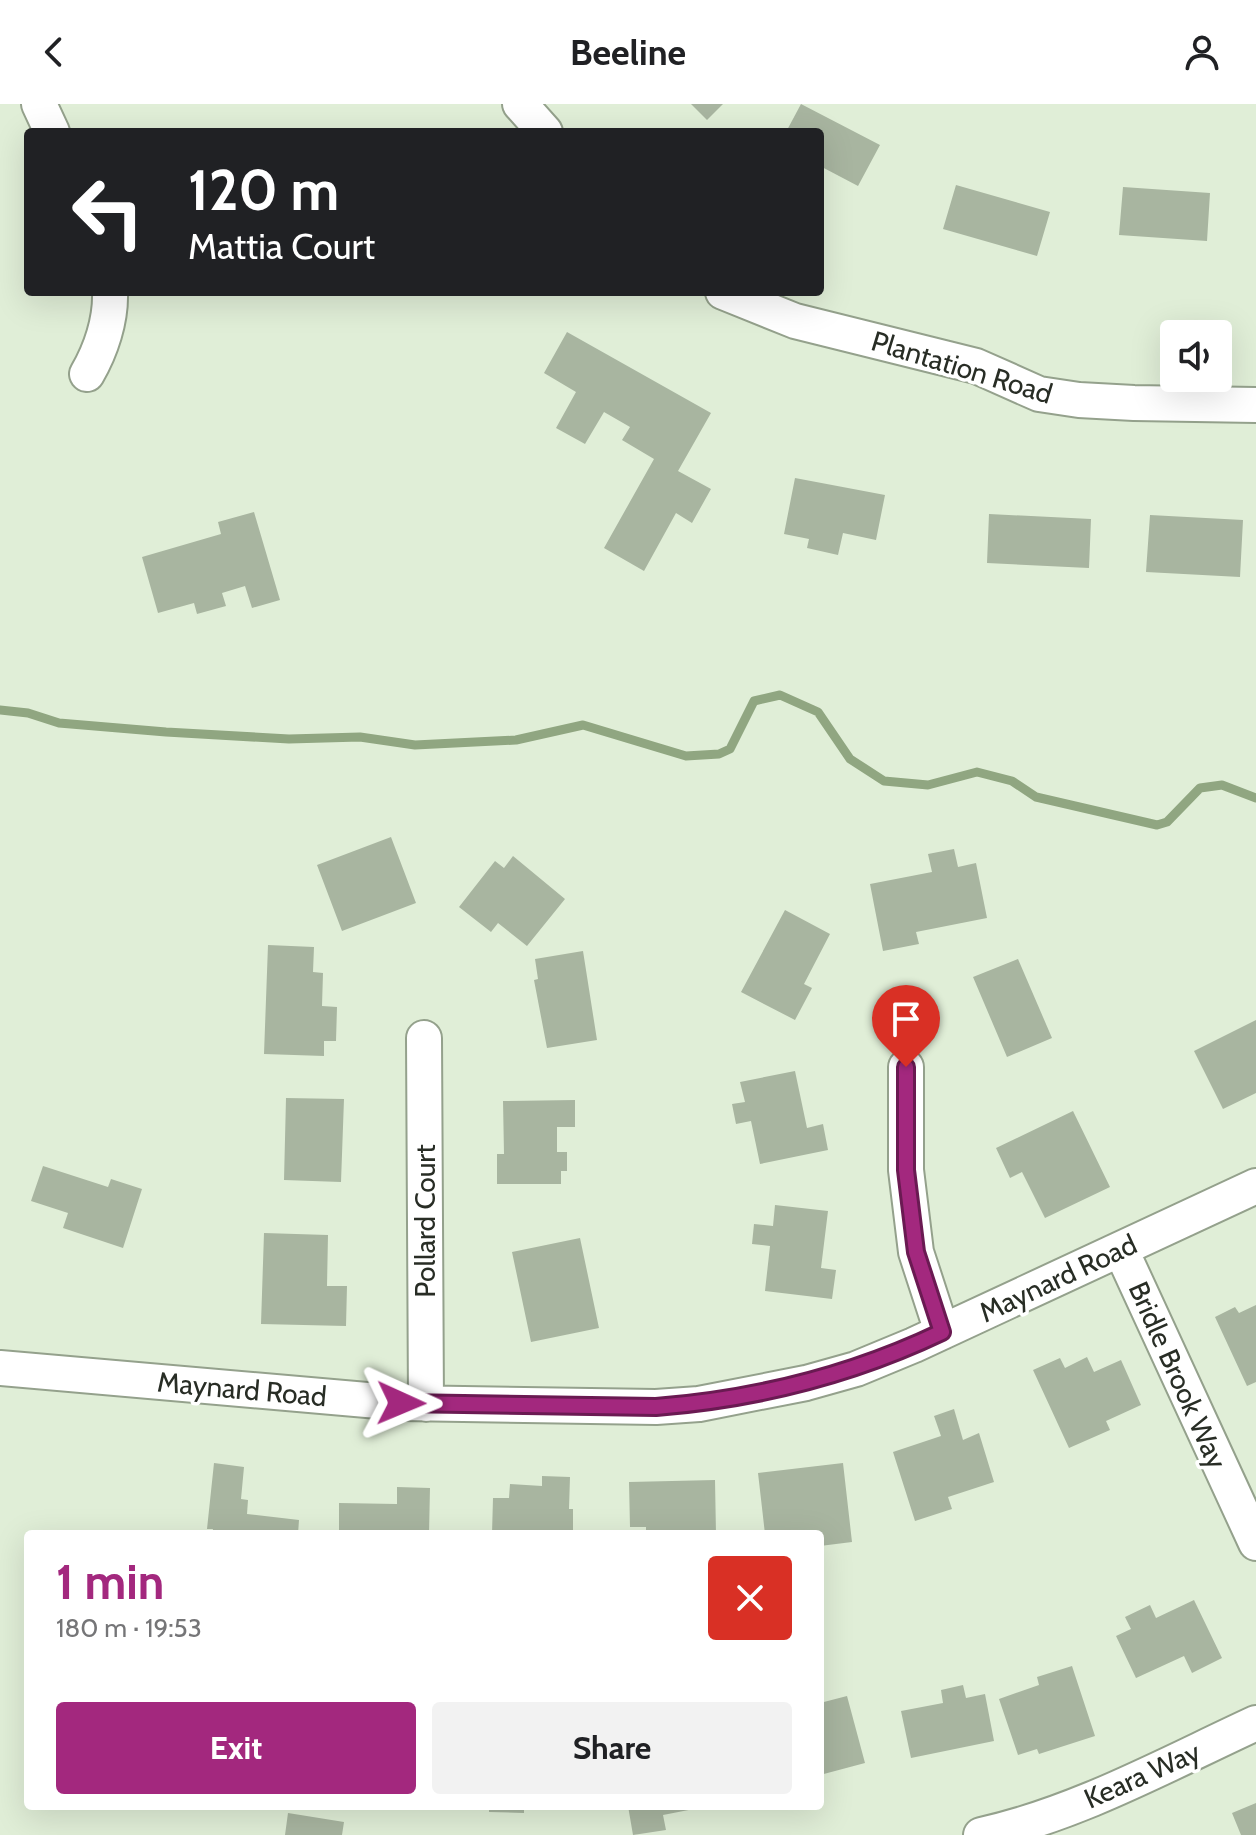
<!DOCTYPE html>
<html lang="en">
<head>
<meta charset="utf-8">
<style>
	:root { --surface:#fff; --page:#f2f2f2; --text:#202124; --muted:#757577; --accent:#a3287e }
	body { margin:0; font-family:Cabin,sans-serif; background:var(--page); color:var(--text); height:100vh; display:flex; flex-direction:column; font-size:30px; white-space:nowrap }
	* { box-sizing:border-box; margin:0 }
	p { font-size:26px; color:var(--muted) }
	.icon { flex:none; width:44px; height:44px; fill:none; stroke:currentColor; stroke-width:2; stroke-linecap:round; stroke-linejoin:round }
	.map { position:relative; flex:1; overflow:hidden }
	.drawer { position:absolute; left:24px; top:1426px; width:800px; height:280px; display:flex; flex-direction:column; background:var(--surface); border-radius:8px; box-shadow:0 8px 32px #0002 }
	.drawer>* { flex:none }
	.guide { position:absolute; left:24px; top:24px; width:800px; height:168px; border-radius:8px; box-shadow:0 8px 32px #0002; background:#202124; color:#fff; overflow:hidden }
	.fabs { position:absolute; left:1160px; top:216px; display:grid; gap:16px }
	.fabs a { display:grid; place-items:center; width:72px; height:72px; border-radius:8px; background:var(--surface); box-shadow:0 8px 32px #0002; font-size:40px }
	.pin { position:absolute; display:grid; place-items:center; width:68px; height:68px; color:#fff; margin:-82px -34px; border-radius:50% 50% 50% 0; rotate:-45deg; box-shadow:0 0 8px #0007 }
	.pin .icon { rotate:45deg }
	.me { position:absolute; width:88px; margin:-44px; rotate:91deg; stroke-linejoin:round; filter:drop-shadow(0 0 6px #0008) }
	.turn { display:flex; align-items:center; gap:28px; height:168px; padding:0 32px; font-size:36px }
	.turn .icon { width:104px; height:104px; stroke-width:2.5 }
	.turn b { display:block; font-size:56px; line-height:68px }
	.round { display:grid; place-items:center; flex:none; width:84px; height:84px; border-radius:8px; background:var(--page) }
	.summary { display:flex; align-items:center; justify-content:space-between; height:136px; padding:0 32px }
	h1 { font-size:48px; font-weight:700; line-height:60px; color:var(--accent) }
	.action { display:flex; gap:16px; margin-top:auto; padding:16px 32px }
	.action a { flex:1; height:92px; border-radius:8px; background:var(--accent); color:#fff; font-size:32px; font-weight:700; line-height:92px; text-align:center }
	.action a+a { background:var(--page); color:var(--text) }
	header { display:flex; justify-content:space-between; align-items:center; height:104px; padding:0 32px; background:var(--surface); font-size:36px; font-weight:700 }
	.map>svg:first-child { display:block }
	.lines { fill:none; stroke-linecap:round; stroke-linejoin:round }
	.stream { stroke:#90a681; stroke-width:9 }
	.building { fill:#a8b5a0 }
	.street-casing { stroke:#94a18c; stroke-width:38 }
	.street { stroke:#fff; stroke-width:34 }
	.route-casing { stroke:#6a1a52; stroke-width:20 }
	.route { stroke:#a3287e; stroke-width:14 }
	.labels { text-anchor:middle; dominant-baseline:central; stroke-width:7; stroke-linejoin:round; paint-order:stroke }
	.street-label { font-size:28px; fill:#282d25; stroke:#fff }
</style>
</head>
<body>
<header><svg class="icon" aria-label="back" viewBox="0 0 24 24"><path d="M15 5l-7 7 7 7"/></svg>Beeline<svg class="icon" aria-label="person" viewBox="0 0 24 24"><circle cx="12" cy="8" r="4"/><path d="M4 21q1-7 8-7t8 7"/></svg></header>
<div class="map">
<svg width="1256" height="1731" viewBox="0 0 1256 1731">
	<rect width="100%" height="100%" fill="#e0eed7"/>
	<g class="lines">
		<path class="stream" d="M0 606 28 609 59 619 166 628 289 635 360 633 415 641 516 636 583 621 686 652 719 650 730 645 754 597 780 591 818 608 850 655 884 677 928 681 977 668 1012 677 1036 693 1157 721 1167 718 1200 684 1222 681 1256 694"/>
	</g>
	<path class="building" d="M691 0H723L707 16Z
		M801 0 880 41 858 82 820 62V28H786Z
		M956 81 1050 108 1037 152 943 125Z
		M1123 83 1210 89 1207 137 1119 131Z
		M567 228 711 309 678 367 711 385 692 419 676 409 644 467 604 444 654 355 622 336 630 323 604 308 585 340 556 324 576 288 544 269Z
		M795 374 885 391 876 436 843 429 838 451 807 444 809 435 784 430Z
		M254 408 280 496 252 504 245 482 222 489 226 502 197 510 194 499 158 509 142 453 221 430 218 418Z
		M989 410 1091 415 1089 464 987 459Z
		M1150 411 1243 416 1240 473 1146 468Z
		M391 733 416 799 342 827 317 761Z
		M954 745 958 763 976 759 987 814 916 828 919 840 883 847 870 780 932 768 928 750Z
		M513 752 565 795 527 842 498 819 491 828 459 803 495 757 504 764Z
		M785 806 830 830 804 880 812 884 795 916 741 888Z
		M268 841 314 843 313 868 323 869 322 902 337 903 336 937H324V952L264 950Z
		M583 847 597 936 547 944 534 876 538 875 535 855Z
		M1018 855 1052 934 1007 953 973 873Z
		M1256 916V989L1223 1005 1194 947Z
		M795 967 807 1024 823 1020 828 1046 760 1060 751 1017 736 1020 732 1000 745 998 740 978Z
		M286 994 344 995 341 1078 284 1076Z
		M575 996V1023H557V1048H567V1067H561V1080H497V1050H504L503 997Z
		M1073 1007 1110 1083 1045 1114 1022 1068 1010 1074 996 1044Z
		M43 1062 108 1083 111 1075 142 1085 123 1144 63 1124 68 1109 31 1097Z
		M775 1101 828 1107 821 1164 836 1166 832 1195 765 1187 770 1142 752 1140 754 1120 773 1122Z
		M264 1129 328 1131 327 1182H347L346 1222 261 1220Z
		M580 1134 599 1224 531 1238 512 1148Z
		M1256 1201V1278L1247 1282 1215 1213 1235 1203 1239 1209Z
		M1087 1253 1094 1268 1121 1256 1141 1301 1106 1317 1110 1326 1069 1344 1033 1266 1060 1254 1065 1264Z
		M954 1305 963 1336 979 1329 994 1378 948 1393 952 1405 915 1417 893 1348 941 1332 934 1312Z
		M214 1359 244 1363 241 1395 248 1396 247 1410 299 1416 298 1430H212L213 1425H207Z
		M843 1359 852 1438 820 1442V1430H765L758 1369Z
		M542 1372 570 1373 569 1405H573V1430H492L493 1394H509L510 1380 542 1382Z
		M715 1376 716 1430H646V1423H630L629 1378Z
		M397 1383 430 1384 429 1430H339V1399L397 1400Z
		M1194 1496 1222 1554 1192 1569 1184 1552 1136 1574 1116 1532 1131 1525 1125 1513 1150 1501 1156 1514Z
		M1072 1562 1095 1632 1039 1650 1037 1645 1018 1651 999 1595 1039 1581 1037 1573Z
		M963 1581 966 1594 985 1590 994 1637 911 1654 901 1607 943 1599 941 1586Z
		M847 1592 865 1659 820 1671V1599Z
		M1256 1699V1731H1241L1232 1709Z
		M489 1702H524V1709L489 1708Z
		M628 1702H704V1703L663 1711 666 1726 633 1731Z
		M288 1709 344 1718 342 1731H285Z"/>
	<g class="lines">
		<defs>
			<path id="street" d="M39 0 52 28
				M520 0 545 28
				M723 188 795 217 976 262 1039 290 1079 296 1134 299 1256 301
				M87 270C101 246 111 216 110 188
				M424 934 426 1300
				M906 963V1066L916 1148 942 1228
				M1121 1146 1256 1439
				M0 1264 401 1299 656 1303 699 1300 806 1279 856 1265 914 1241 1256 1082
				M981 1731C1077 1710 1167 1660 1256 1619"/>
		</defs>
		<use href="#street" class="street-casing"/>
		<use href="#street" class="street"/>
	</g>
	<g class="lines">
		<defs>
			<path id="route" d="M401 1299 656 1303C756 1295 852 1271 942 1228L916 1148 906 1066V963"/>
		</defs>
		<use href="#route" class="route-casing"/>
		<use href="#route" class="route"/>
	</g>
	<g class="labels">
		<g class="street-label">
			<text transform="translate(962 263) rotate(17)">Plantation Road</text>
			<text transform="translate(425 1117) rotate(-90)">Pollard Court</text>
			<text transform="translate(1058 1174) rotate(-25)">Maynard Road</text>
			<text transform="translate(1178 1271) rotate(66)">Bridle Brook Way</text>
			<text transform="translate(242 1285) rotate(5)">Maynard Road</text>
			<text transform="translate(1142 1671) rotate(-24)">Keara Way</text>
		</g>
	</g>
</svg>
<div class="fabs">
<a><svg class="icon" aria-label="sound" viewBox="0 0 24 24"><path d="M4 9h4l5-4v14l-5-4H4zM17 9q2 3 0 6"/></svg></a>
</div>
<div class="pin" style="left:906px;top:963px;background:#d93025"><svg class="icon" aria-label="arrive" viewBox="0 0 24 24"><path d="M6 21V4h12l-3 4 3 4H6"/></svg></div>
<svg class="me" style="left:401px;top:1299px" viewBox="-20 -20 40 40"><path d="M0-17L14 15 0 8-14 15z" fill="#a3287e" stroke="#fff" stroke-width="4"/></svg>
<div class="guide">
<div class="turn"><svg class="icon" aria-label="left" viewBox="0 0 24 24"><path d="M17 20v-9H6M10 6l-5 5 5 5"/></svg><div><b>120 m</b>Mattia Court</div></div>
</div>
<section class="drawer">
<div class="summary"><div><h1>1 min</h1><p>180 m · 19:53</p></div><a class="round" style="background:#d93025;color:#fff"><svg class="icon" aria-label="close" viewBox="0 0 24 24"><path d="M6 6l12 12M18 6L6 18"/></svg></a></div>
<div class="action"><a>Exit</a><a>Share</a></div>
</section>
</div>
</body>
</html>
